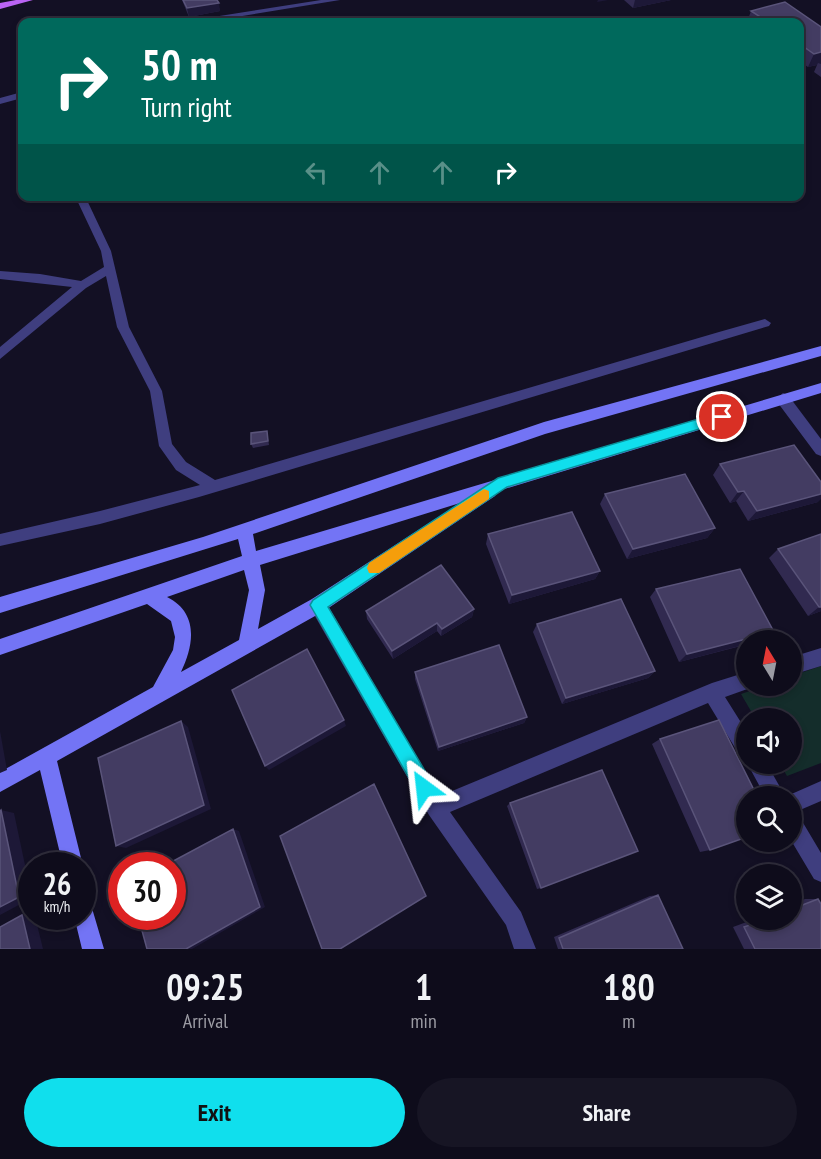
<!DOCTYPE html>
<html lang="en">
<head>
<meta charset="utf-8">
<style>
	:root { --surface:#0e0c1b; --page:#171524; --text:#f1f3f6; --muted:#9b9ba3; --line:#2e2c3a; --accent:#10dfed }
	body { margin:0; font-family:"PT Sans Narrow",sans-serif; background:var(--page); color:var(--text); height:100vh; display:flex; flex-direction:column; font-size:22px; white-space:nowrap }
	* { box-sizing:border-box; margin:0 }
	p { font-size:20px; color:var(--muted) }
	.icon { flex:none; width:33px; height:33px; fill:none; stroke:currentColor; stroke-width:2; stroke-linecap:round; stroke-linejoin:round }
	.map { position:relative; height:949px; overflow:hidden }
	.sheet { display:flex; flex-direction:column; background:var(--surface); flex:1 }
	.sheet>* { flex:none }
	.guide { position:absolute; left:18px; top:18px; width:786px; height:183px; border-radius:12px; box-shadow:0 3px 9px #0003,0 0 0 2px var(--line); background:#00695c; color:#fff; overflow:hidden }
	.needle { width:39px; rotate:350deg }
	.tools { position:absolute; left:736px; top:630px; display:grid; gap:12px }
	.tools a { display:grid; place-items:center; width:66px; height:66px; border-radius:50%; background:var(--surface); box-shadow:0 3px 9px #0003,0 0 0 2px var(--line); font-size:30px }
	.speed { position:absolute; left:18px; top:852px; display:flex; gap:12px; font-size:30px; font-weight:700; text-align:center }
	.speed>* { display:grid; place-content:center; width:78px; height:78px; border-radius:50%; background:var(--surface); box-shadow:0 3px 9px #0003,0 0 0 2px var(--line); line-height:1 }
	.speed small { font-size:15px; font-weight:400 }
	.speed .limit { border:9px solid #d22; background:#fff; color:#111 }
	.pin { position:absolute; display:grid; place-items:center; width:51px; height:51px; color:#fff; margin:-26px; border:3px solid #fff; border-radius:50%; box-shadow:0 2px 6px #0007 }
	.me { position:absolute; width:66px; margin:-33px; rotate:330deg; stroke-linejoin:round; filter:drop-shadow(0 0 4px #0008) }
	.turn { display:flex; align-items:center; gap:21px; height:126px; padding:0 24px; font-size:27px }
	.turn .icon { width:78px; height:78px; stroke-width:2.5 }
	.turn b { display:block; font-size:42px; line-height:51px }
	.lanes { display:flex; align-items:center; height:57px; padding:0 24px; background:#0003; justify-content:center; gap:30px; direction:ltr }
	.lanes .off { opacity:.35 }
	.eta { display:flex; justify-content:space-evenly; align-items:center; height:102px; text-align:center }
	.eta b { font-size:36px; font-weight:800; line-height:42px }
	.button { display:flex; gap:12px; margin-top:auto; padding:12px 24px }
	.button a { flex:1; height:69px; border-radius:36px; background:var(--accent); color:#111; font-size:24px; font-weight:800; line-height:69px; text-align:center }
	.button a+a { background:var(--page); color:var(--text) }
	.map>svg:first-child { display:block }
	.green { fill:#142d2b }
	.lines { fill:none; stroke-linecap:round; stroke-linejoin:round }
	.lane { fill:#3f3e7f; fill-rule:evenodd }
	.street { fill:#3f3e7f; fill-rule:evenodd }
	.secondary { fill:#7374f5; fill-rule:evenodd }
	.primary { fill:#ba64f4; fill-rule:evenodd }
	.wall { fill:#312a50 }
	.shaded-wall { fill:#1d1837 }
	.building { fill:#433c62; stroke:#5a547a; stroke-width:1.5 }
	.route { fill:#10dfed; stroke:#0a919a; stroke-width:1.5 }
	.slow { fill:#f59e0b }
</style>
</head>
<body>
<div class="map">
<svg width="821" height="949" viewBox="0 0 821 949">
	<rect width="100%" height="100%" fill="#131024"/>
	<path class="green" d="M821 666V763L787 776 780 764H792V718H755L741 694 765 686H792V676Z"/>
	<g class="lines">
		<path class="lane" d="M321 0H340L206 22H190L194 20Z
			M22 92V98L0 104V98Z
			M75 196H85L111 251 129 327 162 391 172 444 186 462 215 480 719 332 765 319 771 323 769 326 199 497 100 524 0 546V534L100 511 200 485 176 470 159 446 150 391 117 327 106 276 86 288 0 359V347L72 287 0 279V271L40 274 81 281 104 267 101 251Z"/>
		<path class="street" d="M783 393 788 395 821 439V456L816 454 778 403 776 399Z
			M318 597 324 599 440 796 712 683 747 672V686H754L753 687 725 697 747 732V758L740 756 708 703 450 812 521 912 536 949H514L506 925 429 815 312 611 310 605 312 599Z
			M821 648V666L792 675V657Z
			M747 763 767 764 785 796H765Z
			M821 781V801L793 813 799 816 821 853V882L814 879 792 842V796H787Z"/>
		<path class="secondary" d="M821 346V356L545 434 253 534 256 551 821 383V393L498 491 495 496 324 611 57 761 83 866 82 868V866H63L40 770 0 792V772L153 687 173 650 175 637 171 621 147 604 0 655V639L242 556 238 539 0 613V597L203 537 544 422ZM460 503 312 599 258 629 265 590 260 565ZM244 570 249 590 239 640 181 672C194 645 199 613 167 597Z
			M82 895 89 898 104 949H82L74 916H82Z"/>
		<path class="primary" d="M16 0H33L0 9V3Z"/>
	</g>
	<path class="wall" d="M182 0H217L220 11 189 17Z
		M624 0H671L633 8Z
		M751 11 821 27V77L814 72 817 65 808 67 800 62V22H747Z
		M267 431 269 445 253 448 251 444Z
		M720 464 818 502 748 521 736 501 730 503 713 475Z
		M605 494 715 528 707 538 627 559 600 504Z
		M488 534 600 571 595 579 509 604 486 544Z
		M778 549 821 611 808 616 769 558Z
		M656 589 764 640 679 662 650 597Z
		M474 609 472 617 441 636 437 631 393 659 367 619 366 611Z
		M537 624 655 671 648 678 562 704 533 632Z
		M415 672 527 717 524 723 438 751 415 679Z
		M660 739 710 850 700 852 652 744Z
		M510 803 541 888 537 889 507 806Z
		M658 895 683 949H558L554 937 650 896Z
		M805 899H818L821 949H744L733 927 752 920H792V904Z"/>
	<path class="shaded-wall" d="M598 0H608L597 2Z
		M635 0H671L633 8Z
		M219 3 220 11 189 17 187 8Z
		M821 52V64L818 63 817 65 808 67 814 54Z
		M744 491 736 501 730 503 738 492Z
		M821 494V499L818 502 748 521 757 511Z
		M715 528 707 538 627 559 633 549Z
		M600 571 595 579 509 604 512 595Z
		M819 607H821V611L808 616Z
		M474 609 472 617 441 636 442 629Z
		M437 623V631L393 659 392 651Z
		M774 632 764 640H747V644L679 662 687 654Z
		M655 671 648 678 562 704 566 698Z
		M527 717 524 723 438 751 439 747Z
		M344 720 346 726 269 770 265 766Z
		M181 721 188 727 211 809 126 848 116 846Z
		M0 731 7 770 0 773Z
		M1 810 14 813 32 898 0 915Z
		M233 829 239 831 265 907 192 949H186Z
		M22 915H32V916H35L43 949H30Z"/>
	<path class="building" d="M183 0H217L219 3 187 8Z
		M785 2 821 27V52L814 54 800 44V22H768L751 11Z
		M267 431 268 441 251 444V433Z
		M794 445 821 482V494L757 511 744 491 738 492 720 464Z
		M685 474 715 528 633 549 605 494Z
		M572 512 600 571 512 595 488 534Z
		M821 534V607H819L778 549Z
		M441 565 474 609 442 629 437 623 392 651 366 611Z
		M740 569 774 632 687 654 656 589Z
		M621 599 655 671 566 698 537 624Z
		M499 645 527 717 439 747 415 672Z
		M307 649 344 720 265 766 232 690Z
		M719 720 757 796H747V837L710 850 660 739Z
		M181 721 204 805 116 846 98 758Z
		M602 770 638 851 541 888 510 803Z
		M374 784 426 896 340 949H322L280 836Z
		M1 810 19 897 0 907V811Z
		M233 829 260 907 186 949H147L138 916H172V866H164Z
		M658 895 683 949H563L559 938Z
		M818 899 821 904V949H755L744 927 765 920H792V909Z
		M22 915 30 949H0V927Z"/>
	<path class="route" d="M722 412 728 417 726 421 507 487 328 607 431 781 433 788 431 794 424 796 418 794 313 610 310 605 313 600 498 478Z"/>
	<path class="slow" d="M484 489 489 491V499L379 573H369L367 568 369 563Z"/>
</svg>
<div class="tools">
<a><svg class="needle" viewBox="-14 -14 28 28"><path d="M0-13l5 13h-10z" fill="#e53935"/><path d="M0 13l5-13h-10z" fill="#9b9ba3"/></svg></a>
<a><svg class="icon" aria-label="sound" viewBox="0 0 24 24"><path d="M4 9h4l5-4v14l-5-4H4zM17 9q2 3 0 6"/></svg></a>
<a><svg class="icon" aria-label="search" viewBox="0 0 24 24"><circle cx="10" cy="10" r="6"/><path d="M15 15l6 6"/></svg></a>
<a><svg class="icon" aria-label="layers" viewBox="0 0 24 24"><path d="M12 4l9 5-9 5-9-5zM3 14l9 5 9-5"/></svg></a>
</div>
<div class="speed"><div>26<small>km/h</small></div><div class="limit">30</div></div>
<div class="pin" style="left:722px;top:417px;background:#d93025"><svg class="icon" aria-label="arrive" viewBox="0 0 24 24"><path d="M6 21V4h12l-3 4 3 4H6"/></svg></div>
<svg class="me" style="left:424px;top:788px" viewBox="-20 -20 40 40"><path d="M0-17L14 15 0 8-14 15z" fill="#10dfed" stroke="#fff" stroke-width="4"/></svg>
<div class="guide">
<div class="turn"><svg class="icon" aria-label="right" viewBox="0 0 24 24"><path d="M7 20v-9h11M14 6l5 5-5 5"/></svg><div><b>50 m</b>Turn right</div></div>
<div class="lanes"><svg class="icon off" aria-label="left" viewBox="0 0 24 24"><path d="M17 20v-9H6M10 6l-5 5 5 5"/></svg><svg class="icon off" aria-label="ahead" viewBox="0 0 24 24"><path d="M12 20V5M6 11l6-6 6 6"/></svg><svg class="icon off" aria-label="ahead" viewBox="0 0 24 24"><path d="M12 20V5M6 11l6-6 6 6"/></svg><svg class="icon" aria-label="right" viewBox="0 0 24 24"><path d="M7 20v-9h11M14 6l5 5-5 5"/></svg></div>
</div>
</div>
<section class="sheet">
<div class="eta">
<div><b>09:25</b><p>Arrival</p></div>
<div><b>1</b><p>min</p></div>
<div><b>180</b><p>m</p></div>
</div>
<div class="button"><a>Exit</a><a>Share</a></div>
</section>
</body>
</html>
